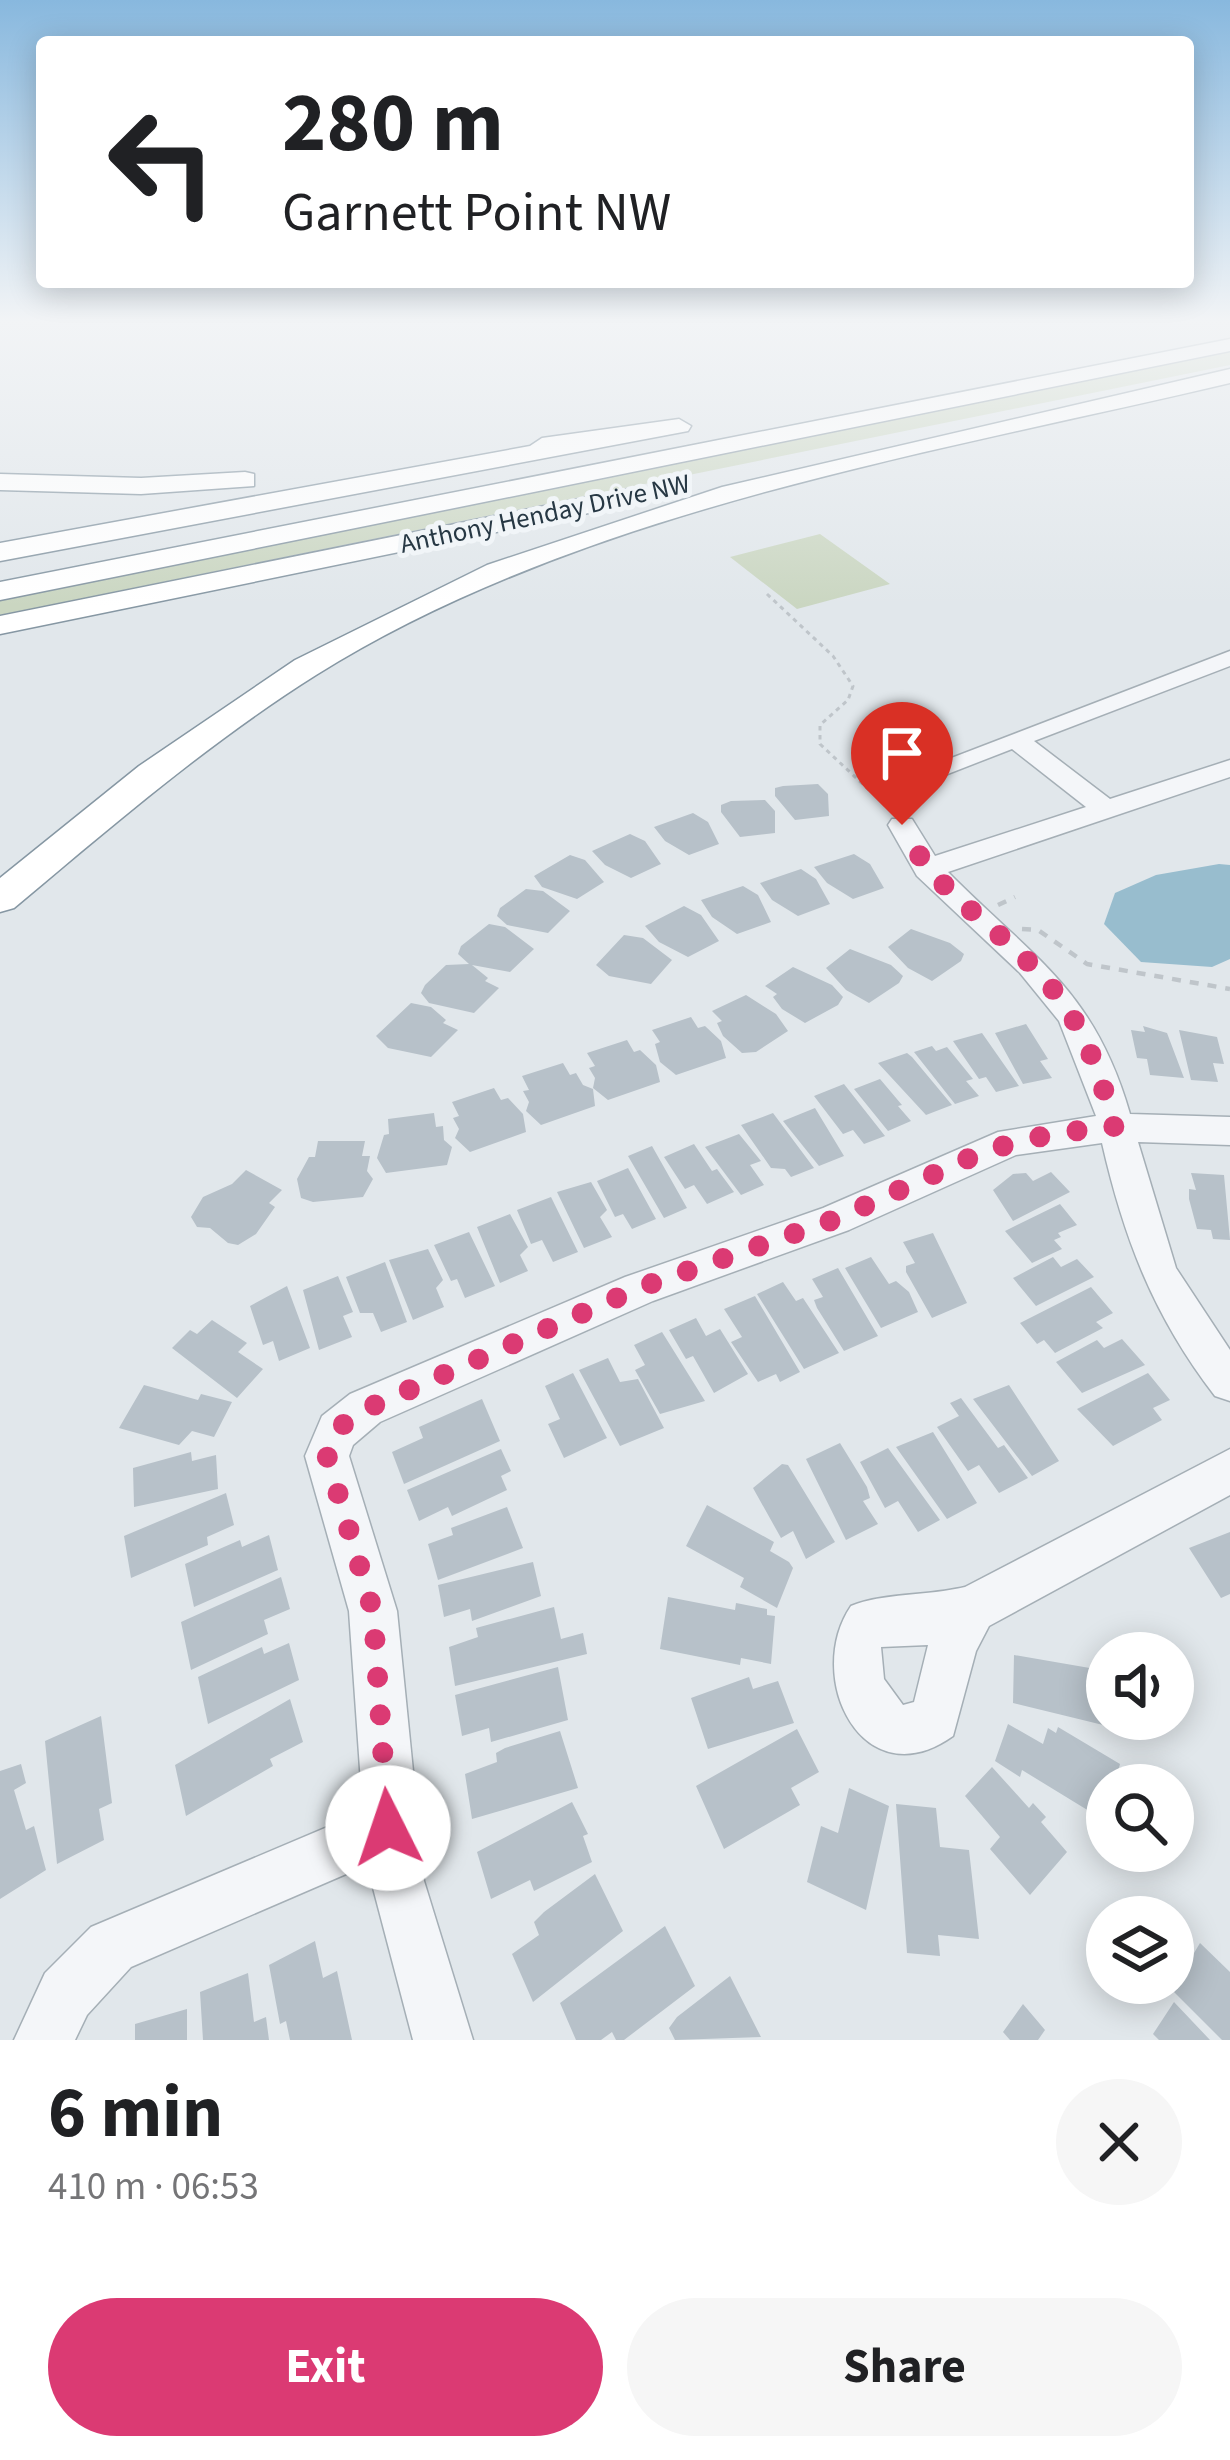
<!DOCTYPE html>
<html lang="en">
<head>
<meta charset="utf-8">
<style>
	:root { --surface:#fff; --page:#f6f6f6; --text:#202124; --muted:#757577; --accent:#db3a73 }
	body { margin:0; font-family:"Source Sans 3",sans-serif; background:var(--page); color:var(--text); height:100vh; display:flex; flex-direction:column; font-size:45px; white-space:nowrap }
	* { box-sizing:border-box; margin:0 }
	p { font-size:39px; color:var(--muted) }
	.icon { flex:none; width:66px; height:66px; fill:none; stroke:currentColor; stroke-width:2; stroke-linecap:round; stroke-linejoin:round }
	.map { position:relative; height:2040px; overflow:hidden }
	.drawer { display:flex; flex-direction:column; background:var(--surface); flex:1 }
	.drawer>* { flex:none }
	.top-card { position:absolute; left:36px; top:36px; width:1158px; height:252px; border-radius:12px; box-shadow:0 6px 30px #0003; background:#fff; color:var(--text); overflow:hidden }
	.tools { position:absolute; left:1086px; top:1632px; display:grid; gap:24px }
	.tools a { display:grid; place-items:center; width:108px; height:108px; border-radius:50%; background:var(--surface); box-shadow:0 6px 30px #0003; font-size:60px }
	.pin { position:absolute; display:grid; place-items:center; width:102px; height:102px; color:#fff; margin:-123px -51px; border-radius:50% 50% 50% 0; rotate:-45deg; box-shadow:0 0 12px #0007 }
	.pin .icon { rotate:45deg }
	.me { position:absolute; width:132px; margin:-66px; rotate:356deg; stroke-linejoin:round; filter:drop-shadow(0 0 9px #0008) }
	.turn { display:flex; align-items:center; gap:42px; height:252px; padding:0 48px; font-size:54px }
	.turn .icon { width:156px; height:156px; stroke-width:2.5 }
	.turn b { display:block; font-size:84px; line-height:102px }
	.round { display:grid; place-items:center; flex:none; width:126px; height:126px; border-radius:63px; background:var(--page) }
	.overview { display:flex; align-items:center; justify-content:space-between; height:204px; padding:0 48px }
	h1 { font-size:72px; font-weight:700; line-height:90px }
	.button { display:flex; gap:24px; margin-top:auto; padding:24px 48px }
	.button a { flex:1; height:138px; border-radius:72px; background:var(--accent); color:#fff; font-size:48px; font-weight:700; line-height:138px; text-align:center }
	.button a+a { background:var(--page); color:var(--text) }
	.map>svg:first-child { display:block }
	.green { fill:#cad6c1 }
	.water { fill:#98bdce }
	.building { fill:#b7c1c9 }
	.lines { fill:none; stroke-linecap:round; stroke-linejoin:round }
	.minor-casing { stroke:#a5afb6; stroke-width:3 }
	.highway-casing { stroke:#8697a3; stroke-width:3 }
	.path-far1 { stroke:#bfc5ca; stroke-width:3; stroke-dasharray:4.5 4.5; stroke-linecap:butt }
	.path { stroke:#bfc5ca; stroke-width:4.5; stroke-dasharray:9 9; stroke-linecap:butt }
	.minor { fill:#f4f6f9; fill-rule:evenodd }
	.highway { fill:#fff; fill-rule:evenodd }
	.route { stroke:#db3a73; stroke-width:21; stroke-dasharray:0 37.8 }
	.labels { text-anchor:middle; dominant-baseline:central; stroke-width:10; stroke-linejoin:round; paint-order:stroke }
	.far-street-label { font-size:27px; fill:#273844; stroke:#f1f5f8 }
</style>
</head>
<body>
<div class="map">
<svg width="1230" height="2040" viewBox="0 0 1230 2040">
	<rect width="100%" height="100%" fill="#e1e7eb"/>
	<path class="green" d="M1230 352V365L0 615V600Z
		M820 534 890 584 797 609 730 557Z"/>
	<path class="water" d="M1219 864 1230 865V959L1212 967 1141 962 1104 924 1115 893 1156 875Z"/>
	<path class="building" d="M818 784 828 794 829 816 795 820 775 796V788L783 786Z
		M765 800 775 811V833L740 837 721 812V805L731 801Z
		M693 813 708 822 719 844 689 855 665 841 654 827Z
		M630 834 645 841 661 864 631 878 605 865 592 851Z
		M854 854 870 864 884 888 853 899 827 883 814 867Z
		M570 855 585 860 604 882 577 899 542 887 534 876Z
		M801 869 816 879 830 904 798 916 772 900 760 883Z
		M743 886 758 895 771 922 737 934 712 917 701 900Z
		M526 889 543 891 570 911 548 933 507 925 497 916 500 908Z
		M684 906 701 915 719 941 688 957 659 942 645 926Z
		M489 924 505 927 534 949 510 972 472 965 488 978 485 981 499 988 474 1013 429 1003 421 993 425 985 446 965 469 964 458 954 461 946Z
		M911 929 950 943 964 954 961 961 932 981 908 968 888 947Z
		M624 935 643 938 672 960 651 984 609 976 596 965Z
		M850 949 891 965 903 976 899 983 869 1003 846 990 826 968Z
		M793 967 832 985 843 997 838 1005 805 1023 782 1009 773 997 777 994 765 986Z
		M746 995 776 1014 788 1031 756 1052 742 1053 723 1036 717 1023 722 1021 712 1011Z
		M411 1003 431 1007 446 1020 443 1023 458 1030 431 1057 388 1048 376 1036Z
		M691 1017 698 1028 705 1026 721 1041 726 1058 676 1075 660 1062 655 1044 660 1042 652 1030Z
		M1026 1024 1048 1059 1040 1061 1052 1078 1023 1084 995 1033Z
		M1143 1026 1167 1033 1184 1078 1150 1075 1147 1059 1137 1058 1131 1030 1145 1032Z
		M1179 1030 1217 1037 1224 1064 1213 1063 1218 1082 1191 1080Z
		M982 1033 1019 1086 996 1092 986 1077 979 1079 953 1041Z
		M627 1040 634 1052 640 1050 656 1065 660 1082 608 1100 593 1088 595 1078 589 1068 595 1066 587 1053Z
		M932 1046 936 1051 947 1047 973 1079 966 1081 979 1096 955 1104 914 1052Z
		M907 1053 912 1057 952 1105 926 1115 878 1063Z
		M563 1063 570 1075 576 1073 583 1085 593 1089 595 1106 541 1125 526 1111 529 1102 523 1091 529 1090 522 1076Z
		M880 1079 902 1105 898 1106 911 1121 888 1131 854 1089Z
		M844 1084 885 1136 864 1144 853 1130 843 1134 814 1096Z
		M494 1088 501 1100 508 1098 523 1114 526 1132 470 1152 455 1138 459 1129 453 1118 459 1116 452 1102Z
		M815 1108 844 1156 819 1166 783 1121Z
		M434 1113 436 1127 443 1126 444 1140 452 1147 447 1165 386 1173 377 1158 384 1135 389 1134 388 1119Z
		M773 1113 814 1168 791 1177 785 1169 771 1168 741 1125Z
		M739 1134 761 1161 750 1165 764 1185 741 1195 705 1147Z
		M318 1141H365L362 1156H370L367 1171 373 1179 363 1197 313 1202 301 1198 297 1179 309 1157H315Z
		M694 1144 712 1171 717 1169 734 1192 707 1204 694 1185 685 1189 664 1157Z
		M652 1146 687 1208 664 1218 628 1156Z
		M628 1168 656 1219 632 1229 623 1214 615 1217 597 1181Z
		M246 1170 282 1190 269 1203 275 1207 256 1234 238 1245 228 1243 210 1228 197 1227 191 1217 203 1197 232 1184Z
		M1051 1172 1070 1192 1013 1221 993 1190 1013 1174 1026 1173 1033 1181Z
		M1191 1173 1224 1175 1230 1240 1213 1239 1211 1230 1197 1229 1189 1199V1189L1196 1190Z
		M591 1182 607 1210 600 1217 612 1237 584 1248 557 1192Z
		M551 1197 578 1252 553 1262 542 1240 531 1244 517 1210Z
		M1060 1204 1077 1225 1058 1233 1061 1237 1054 1240 1062 1249 1032 1263 1005 1231Z
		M510 1214 528 1247 520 1255 528 1271 500 1283 477 1227Z
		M469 1232 495 1286 465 1298 457 1279 451 1281 434 1245Z
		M933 1233 967 1303 932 1318 906 1272V1266L915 1263 903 1242Z
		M428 1249 443 1280 436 1288 444 1307 413 1320 389 1260Z
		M871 1257 889 1284 896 1281 909 1292 918 1312 881 1328 845 1268Z
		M1053 1257 1061 1267 1077 1259 1094 1277 1036 1306 1013 1278Z
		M385 1262 407 1322 381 1332 373 1313H360L346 1277Z
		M838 1268 878 1336 844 1351 817 1308 814 1300 823 1297 812 1279Z
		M338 1276 353 1312 343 1316 352 1337 319 1350 303 1290Z
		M783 1282 796 1301 803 1298 839 1353 804 1369 757 1294Z
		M287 1286 310 1348 279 1361 273 1341 263 1345 250 1306Z
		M1091 1287 1113 1313 1096 1322 1103 1328 1055 1353 1044 1340 1037 1344 1020 1323Z
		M755 1296 800 1372 780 1382 776 1374 758 1382 731 1342 742 1337 724 1309Z
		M696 1318 706 1336 720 1329 748 1374 714 1393 693 1356 686 1359 669 1330Z
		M212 1320 247 1343 238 1352 263 1369 237 1398 172 1348 190 1330 197 1334Z
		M662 1332 705 1401 660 1414 635 1370 645 1365 634 1345Z
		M1122 1339 1145 1365 1082 1393 1056 1362 1097 1340 1104 1348Z
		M608 1358 620 1382 638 1379 664 1428 620 1446 579 1370Z
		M573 1373 607 1438 564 1458 548 1424 560 1419 545 1386Z
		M1148 1373 1170 1400 1153 1408 1162 1420 1113 1446 1077 1409Z
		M144 1385 198 1400 201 1394 232 1402 214 1437 192 1431 179 1445 119 1428Z
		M1009 1385 1059 1461 1032 1476 973 1399Z
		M961 1398 998 1448 1004 1445 1028 1478 999 1493 979 1465 968 1471 937 1427 959 1416 950 1403Z
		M482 1399 500 1441 404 1484 392 1452 423 1438 419 1427Z
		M933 1432 977 1503 947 1519 896 1447Z
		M840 1443 867 1487 870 1498 863 1501 878 1524 846 1540 806 1459Z
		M888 1448 940 1520 918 1532 898 1501 885 1508 860 1462Z
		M501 1449 511 1471 501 1476 507 1490 452 1516 448 1507 419 1521 407 1490Z
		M191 1452 192 1461 216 1455 218 1489 134 1507 133 1468Z
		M782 1464 788 1465 835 1542 806 1559 793 1531 781 1538 753 1488Z
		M226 1493 234 1525 207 1537 208 1545 131 1578 124 1536Z
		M707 1505 774 1542 770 1551 789 1562 793 1568 777 1608 740 1587 744 1578 686 1546Z
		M507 1507 523 1548 438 1580 428 1544 453 1535 451 1528Z
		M1230 1532V1594L1221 1598 1189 1548Z
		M269 1535 278 1570 194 1607 185 1564 240 1540 242 1547Z
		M533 1562 541 1596 472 1621 470 1609 444 1617 438 1585Z
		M281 1577 290 1609 264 1620 268 1634 191 1670 181 1622Z
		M668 1597 735 1610 736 1603 767 1609V1615L775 1616 771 1664 741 1658 740 1665 660 1649Z
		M554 1607 561 1639 583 1633 587 1654 455 1686 449 1647 478 1637 476 1628Z
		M289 1643 299 1680 208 1724 198 1677 262 1647 264 1654Z
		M1014 1655 1107 1671V1719H1139L1140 1734 1013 1703Z
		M558 1667 568 1720 491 1742 489 1728 462 1736 455 1695Z
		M749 1677 753 1689 778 1681 794 1723 708 1749 691 1698Z
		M290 1699 303 1742 270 1759 273 1766 186 1816 175 1765Z
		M101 1716 112 1803 99 1809 104 1840 57 1864 45 1741Z
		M1008 1724 1043 1744 1048 1728 1056 1733 1058 1727 1120 1764 1117 1775 1126 1780 1124 1785H1107V1822L1022 1770 1020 1777 995 1761Z
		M797 1729 819 1772 791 1788 800 1805 724 1849 696 1786Z
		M560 1731 578 1788 472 1819 465 1774 497 1762 496 1753 505 1748Z
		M21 1764 26 1783 14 1790 26 1830 34 1826 46 1870 0 1899V1771Z
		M992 1767 1029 1808 1033 1803 1046 1817 1041 1822 1067 1852 1030 1895 990 1849 1000 1837 965 1796Z
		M849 1788 889 1806 866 1910 807 1882 821 1826 838 1833Z
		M572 1802 588 1834 583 1836 592 1862 534 1891 530 1880 491 1899 477 1852Z
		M896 1804 936 1808 940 1847 969 1850 979 1939 938 1935 940 1956 907 1953Z
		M595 1874 623 1931 533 2002 512 1954 539 1935 534 1922 544 1912Z
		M665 1926 695 1986 624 2040H616L612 2032 601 2040H576L560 2003Z
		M315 1941 323 1978 337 1971 352 2040H290L286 2021 280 2024 269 1965Z
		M1200 1943 1230 1972V2040H1222L1172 1990Z
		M248 1973 254 2022 266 2017 269 2040H203L200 1992Z
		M730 1976 761 2037 675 2040 669 2028 677 2017Z
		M1174 2002 1210 2040H1159L1153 2034Z
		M1023 2004 1045 2030 1038 2040H1010L1003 2032Z
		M187 2009V2040H135V2024Z"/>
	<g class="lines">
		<defs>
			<path id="minor" d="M1230 651V666L1034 741 1110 799 1230 760V777L948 872C1033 958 1094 989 1130 1114L1230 1117V1145L1138 1142 1176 1268 1230 1350V1401L1215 1396C1154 1317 1124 1239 1102 1143L1016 1155 849 1230 653 1301 380 1422 353 1445 349 1456 397 1611 424 1881 473 2040H413L367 1865 131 1967 87 2015 75 2040H14L45 1973 91 1927 363 1812 349 1611 305 1456 322 1416 350 1394 625 1277 823 1208 998 1132 1096 1116 1059 1021 1020 973 917 876 888 825 892 819H912L935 856 1086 807 1012 749 904 791 894 793 881 785Z
				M1230 1449V1495L989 1626 976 1651 953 1736C863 1800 803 1677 851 1606 882 1593 928 1596 965 1587ZM928 1645 914 1702 903 1705 884 1679 881 1647Z"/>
			<path id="highway" d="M1230 339V351L0 600V582Z
				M1230 369V383C930 454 581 509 316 675 208 743 112 826 14 908L0 912V878L139 766 295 660 487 565 722 487Z
				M679 419 691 426 688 431 0 561V543L530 446 542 438Z
				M245 472 254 474V486L141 494 0 490V474L141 478Z
				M638 487 647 489V501L0 634V616Z"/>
		</defs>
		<use href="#minor" class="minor-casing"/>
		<use href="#highway" class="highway-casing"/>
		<path class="path-far1" d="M767 594 833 656 853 686 848 700 820 725V744L869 790"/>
		<path class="path" d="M998 905 1015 897
			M1022 929 1038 930 1087 964 1230 989"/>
		<use href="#minor" class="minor"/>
		<use href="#highway" class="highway"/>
	</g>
	<linearGradient id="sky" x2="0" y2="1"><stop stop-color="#88b8de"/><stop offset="0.53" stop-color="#f2f4f6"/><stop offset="1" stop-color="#f2f4f6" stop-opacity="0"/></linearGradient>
	<rect width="1230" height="606" fill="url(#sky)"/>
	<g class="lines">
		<path class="route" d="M388 1828 373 1611 327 1456 329 1443 350 1416 639 1288 836 1219 987 1150 1055 1133 1114 1127C1099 1067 1081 1018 1038 972 992 922 930 888 902 825"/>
	</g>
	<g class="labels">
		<g class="far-street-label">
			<text transform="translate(545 514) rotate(-12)">Anthony Henday Drive NW</text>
		</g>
	</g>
</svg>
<div class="tools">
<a><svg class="icon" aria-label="sound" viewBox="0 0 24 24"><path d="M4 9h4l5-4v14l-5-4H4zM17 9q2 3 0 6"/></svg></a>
<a><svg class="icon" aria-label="search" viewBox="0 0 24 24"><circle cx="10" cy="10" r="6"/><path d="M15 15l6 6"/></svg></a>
<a><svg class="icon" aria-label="layers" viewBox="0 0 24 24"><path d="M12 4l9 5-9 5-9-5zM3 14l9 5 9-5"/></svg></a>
</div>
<div class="pin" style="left:902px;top:825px;background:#d93025"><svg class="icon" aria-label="arrive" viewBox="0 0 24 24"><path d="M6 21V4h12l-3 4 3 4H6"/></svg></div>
<svg class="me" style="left:388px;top:1828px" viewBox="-20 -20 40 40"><circle r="19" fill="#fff"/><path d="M0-13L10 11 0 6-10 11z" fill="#db3a73"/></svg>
<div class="top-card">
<div class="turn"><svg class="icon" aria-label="left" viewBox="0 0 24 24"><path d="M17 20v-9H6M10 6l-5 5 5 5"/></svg><div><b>280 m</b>Garnett Point NW</div></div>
</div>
</div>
<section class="drawer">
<div class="overview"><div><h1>6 min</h1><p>410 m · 06:53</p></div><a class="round"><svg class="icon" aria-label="close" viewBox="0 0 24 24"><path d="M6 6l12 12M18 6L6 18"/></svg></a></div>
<div class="button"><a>Exit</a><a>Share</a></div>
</section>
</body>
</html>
